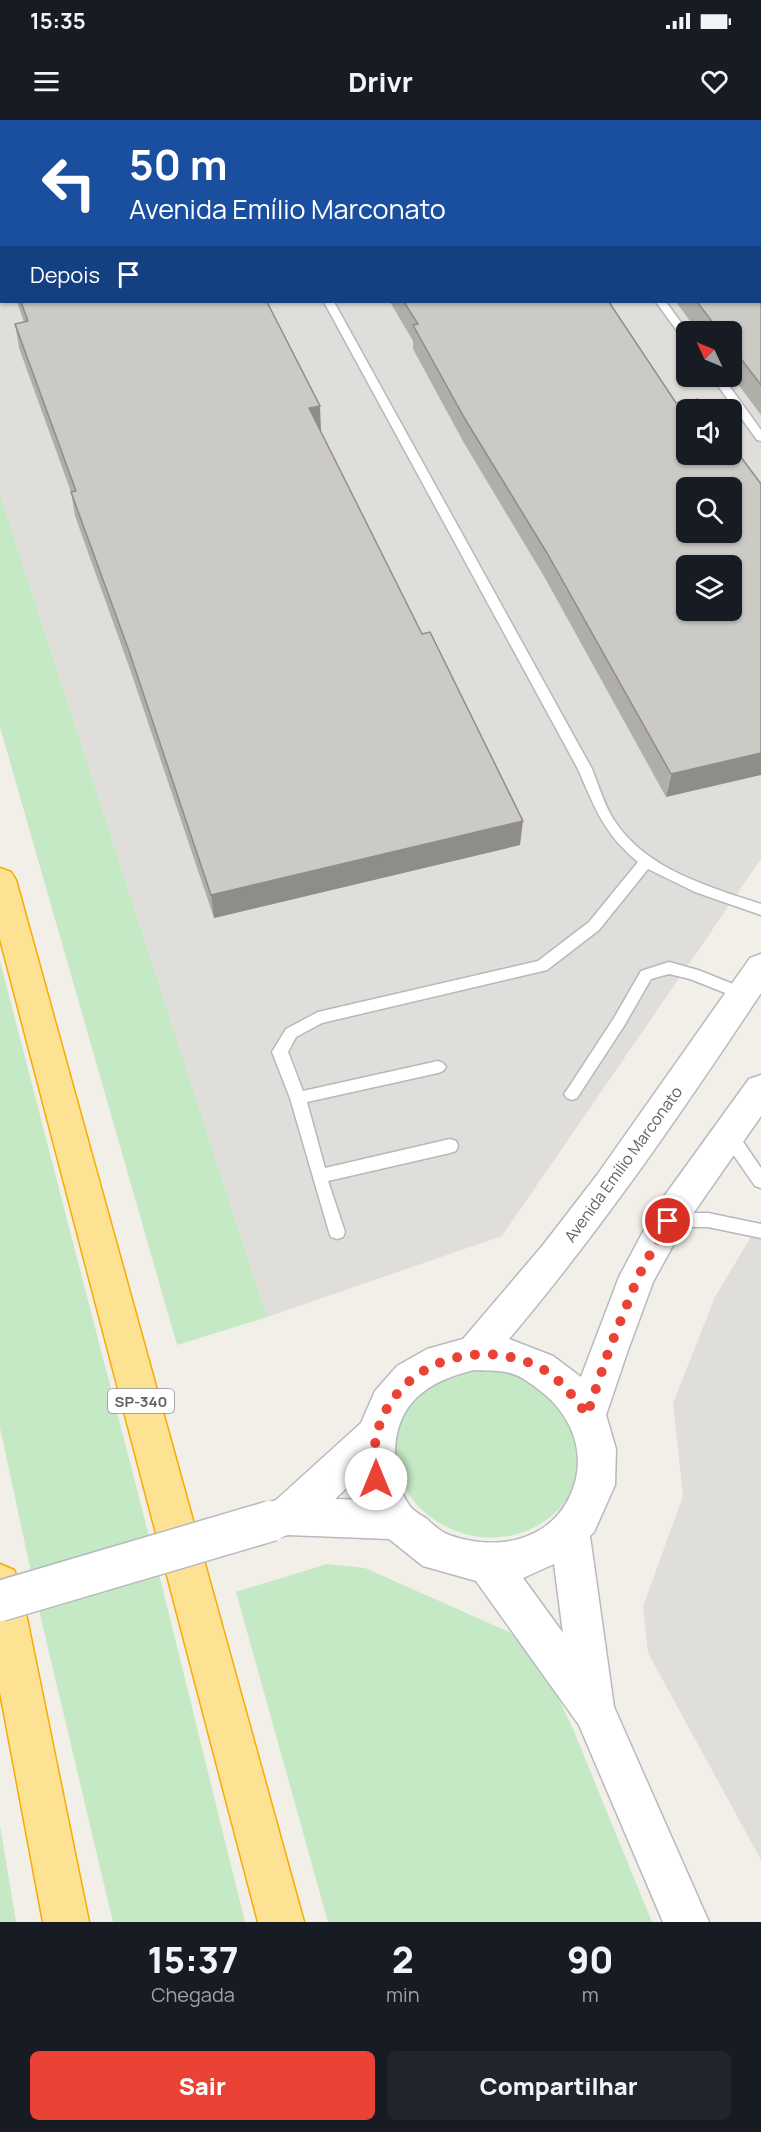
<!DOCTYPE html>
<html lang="pt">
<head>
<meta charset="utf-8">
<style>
	:root { --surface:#171b24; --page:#20242c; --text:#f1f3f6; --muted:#9ea1a6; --accent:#ea4335 }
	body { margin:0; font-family:Manrope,sans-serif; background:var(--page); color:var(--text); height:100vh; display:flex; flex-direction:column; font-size:22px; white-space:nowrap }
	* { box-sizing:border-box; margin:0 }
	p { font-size:20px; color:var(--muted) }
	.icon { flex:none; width:33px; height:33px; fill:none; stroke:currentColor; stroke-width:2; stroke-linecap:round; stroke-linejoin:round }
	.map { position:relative; height:1802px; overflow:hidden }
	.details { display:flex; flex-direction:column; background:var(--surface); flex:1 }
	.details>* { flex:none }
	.top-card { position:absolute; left:0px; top:0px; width:762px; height:183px; box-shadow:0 2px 4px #0004; background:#1a4fa0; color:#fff; overflow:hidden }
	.needle { width:39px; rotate:314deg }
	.fabs { position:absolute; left:676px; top:201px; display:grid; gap:12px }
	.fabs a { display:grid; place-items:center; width:66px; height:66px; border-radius:9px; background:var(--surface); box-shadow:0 2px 4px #0004; font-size:30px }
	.pin { position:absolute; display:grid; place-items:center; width:51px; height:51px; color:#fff; margin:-26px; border:3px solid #fff; border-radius:50%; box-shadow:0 2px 6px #0007 }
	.me { position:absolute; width:66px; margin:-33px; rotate:0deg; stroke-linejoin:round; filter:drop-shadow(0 0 4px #0008) }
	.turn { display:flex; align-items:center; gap:21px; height:126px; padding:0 30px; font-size:27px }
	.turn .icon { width:78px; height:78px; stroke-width:2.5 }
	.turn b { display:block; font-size:42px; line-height:51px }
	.then { display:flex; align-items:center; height:57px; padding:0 30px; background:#0003; gap:12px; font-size:22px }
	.eta { display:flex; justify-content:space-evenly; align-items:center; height:102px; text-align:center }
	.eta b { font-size:36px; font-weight:800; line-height:42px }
	.cta { display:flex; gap:12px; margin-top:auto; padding:12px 30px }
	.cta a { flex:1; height:69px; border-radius:9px; background:var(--accent); color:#fff; font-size:24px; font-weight:800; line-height:69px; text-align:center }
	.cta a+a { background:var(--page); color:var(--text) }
	.status { display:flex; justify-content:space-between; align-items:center; height:42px; padding:0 30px; background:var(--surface); direction:ltr }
	.status svg { height:16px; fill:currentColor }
	header { display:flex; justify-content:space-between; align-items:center; height:78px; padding:0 30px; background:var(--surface); font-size:27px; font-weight:800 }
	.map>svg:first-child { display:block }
	.industrial { fill:#e0deda; fill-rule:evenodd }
	.green { fill:#c5e8c5 }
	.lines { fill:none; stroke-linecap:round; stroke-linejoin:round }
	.service-casing { stroke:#b5b8bc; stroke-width:3 }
	.secondary-casing { stroke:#b6babf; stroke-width:3 }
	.motorway-casing { stroke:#f9ab00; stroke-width:3 }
	.service { fill:#fff; fill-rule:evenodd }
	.secondary { fill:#fff; fill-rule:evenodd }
	.motorway { fill:#fde293; fill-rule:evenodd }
	.secondary-bridge-casing { stroke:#b6babf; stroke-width:43; stroke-linecap:butt }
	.secondary-bridge { stroke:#fff; stroke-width:40 }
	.wall { fill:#afaea9 }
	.shaded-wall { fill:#8f8d8a }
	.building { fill:#cccac5; stroke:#8f8d8a; stroke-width:1.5; fill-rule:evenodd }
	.route { stroke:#ea4335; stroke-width:10; stroke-dasharray:0 18 }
	.labels { text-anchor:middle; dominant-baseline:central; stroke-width:4.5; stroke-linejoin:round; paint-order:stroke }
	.shield { fill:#fff; stroke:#8f9295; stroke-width:1.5 }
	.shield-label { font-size:15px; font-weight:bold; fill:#5f6368 }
	.street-label { font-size:16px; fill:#5f6368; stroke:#fff }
</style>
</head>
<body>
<div class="status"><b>15:35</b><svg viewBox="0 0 49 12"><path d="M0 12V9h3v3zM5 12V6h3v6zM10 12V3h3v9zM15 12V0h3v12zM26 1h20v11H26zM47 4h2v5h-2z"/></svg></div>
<header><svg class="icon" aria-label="menu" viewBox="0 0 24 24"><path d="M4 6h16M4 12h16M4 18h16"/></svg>Drivr<svg class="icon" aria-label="heart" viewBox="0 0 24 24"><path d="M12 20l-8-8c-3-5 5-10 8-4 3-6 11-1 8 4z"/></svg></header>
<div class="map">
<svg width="761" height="1802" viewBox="0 0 761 1802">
	<rect width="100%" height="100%" fill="#f1efe8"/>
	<path class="industrial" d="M0 0H761V739L502 1116 267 1197 0 374ZM2 2H760V182H2ZM687 212H732V256H687ZM687 290H732V334H687ZM687 368H732V412H687ZM687 446H732V490H687Z
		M761 1100V1740L648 1533 643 1487 683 1376 673 1283 715 1177Z"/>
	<path class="green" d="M0 374 267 1197 177 1225 0 607Z
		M0 841 162 1466 245 1802H113L42 1503 0 1308Z
		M499 1245C510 1250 550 1266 556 1274 562 1282 565 1294 569 1302 573 1310 580 1319 581 1327 585 1350 572 1377 556 1392 481 1461 357 1378 407 1290 414 1277 424 1265 437 1257 448 1251 485 1248 499 1245Z
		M327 1444 365 1448 511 1513 544 1548 573 1609 652 1802H328L236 1472Z
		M0 1706 16 1802H0Z"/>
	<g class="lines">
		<defs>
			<path id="service" d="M225 0H235V2H226Z
				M399 0H410L398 2Z
				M324 182H334L592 649C599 666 604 685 614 700 645 749 709 767 761 784V795L695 772 648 749 599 810 547 850 322 903 296 917 288 932 303 971 438 941 443 943 446 947 443 951 438 953 307 982 325 1048 450 1019 456 1021 458 1026 456 1031 450 1033 328 1061 345 1112 343 1117 337 1119 331 1117 329 1112 290 978 272 932 286 909 318 892 538 841 589 802 638 742C604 714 595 688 578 649Z
				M656 182H666L688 212 687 220 683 219Z
				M711 256H722L761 310V321L757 320Z
				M669 842 698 850 748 870 750 874 748 878 743 880 690 859 669 854 651 859 624 906 577 978 572 980 567 978 564 974 567 970 614 898 641 851Z
				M729 1008 735 1010 761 1048V1068L755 1066 723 1020 721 1015 723 1010Z
				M668 1093H708L761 1104V1118L708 1107H668L662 1105 660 1100 662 1095Z"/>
			<path id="secondary" d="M761 834V873C682 992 602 1109 509 1219L553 1236 581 1257 619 1157 655 1089 749 959 761 955V996L681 1111 653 1162 628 1230 606 1295 616 1329 615 1365 594 1412 590 1416 614 1587 709 1802H663L579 1605 476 1461 423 1446 389 1419 288 1415 271 1420 257 1415 251 1401 257 1387 276 1380 361 1303 375 1271 397 1246 427 1229 463 1219 543 1125 597 1055 750 838ZM474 1250C484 1251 496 1250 506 1252 518 1254 528 1261 538 1269 572 1294 589 1335 570 1376 548 1423 494 1431 449 1415 441 1412 433 1405 427 1399 421 1395 413 1391 409 1385 398 1369 396 1353 395 1334 395 1283 428 1261 474 1250ZM356 1359 366 1380 335 1379ZM554 1444 563 1513 523 1458Z"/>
			<path id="motorway" d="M0 748 11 752 16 760 304 1802H258L0 819Z
				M0 1444 14 1450 20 1464 89 1802H43L0 1572Z"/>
		</defs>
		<use href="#service" class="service-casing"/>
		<use href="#secondary" class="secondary-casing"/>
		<use href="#motorway" class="motorway-casing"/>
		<use href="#service" class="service"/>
		<use href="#secondary" class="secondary"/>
		<use href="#motorway" class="motorway"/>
		<defs>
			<path id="secondary-bridge" d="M0 1481 271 1401"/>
		</defs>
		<use href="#secondary-bridge" class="secondary-bridge-casing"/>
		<use href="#secondary-bridge" class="secondary-bridge"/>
	</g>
	<path class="wall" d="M0 0 2 2V138L0 134Z
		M540 0H748L749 2H541Z
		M761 16V295L732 256V212H698L676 182H760Z
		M17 182H267L321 310H320L520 725 214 798 132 555 75 396 71 372 19 228 15 204 24 202Z
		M390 182H609L676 283 732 334 666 677 545 458 464 323 413 229V221Z"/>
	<path class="shaded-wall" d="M320 286 321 310 310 312 309 288Z
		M761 633V655L666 677 671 654Z
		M523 701 520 725 214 798 211 775Z"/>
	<path class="building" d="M0 0H146L147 2H2V126L0 122Z
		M563 0H748L749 2H564Z
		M760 15 761 16V265L732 227V212H720L697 182H760Z
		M21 182H267L320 286 309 288 422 514 430 512 523 701 211 775 129 531 71 372 76 371 15 204 28 201Z
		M404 182H609L676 283 698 279 706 290H687V334H732V325L761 364V633L671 654 547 433 465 299 413 205 418 204ZM687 368H732V412H687ZM687 446H732V490H687Z"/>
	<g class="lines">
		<path class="route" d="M376 1359C376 1345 373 1327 377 1313 396 1243 476 1216 539 1247 560 1258 574 1277 587 1295L609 1230 638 1157 668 1101"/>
	</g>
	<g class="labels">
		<rect class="shield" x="108" y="1269" width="66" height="24" rx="4.5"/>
		<g class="shield-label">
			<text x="141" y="1281">SP-340</text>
		</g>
		<g class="street-label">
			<text transform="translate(623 1044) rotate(-54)">Avenida Emílio Marconato</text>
		</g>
	</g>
</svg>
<div class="fabs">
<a><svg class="needle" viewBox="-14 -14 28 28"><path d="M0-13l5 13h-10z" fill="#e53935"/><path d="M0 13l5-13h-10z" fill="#9ea1a6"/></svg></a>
<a><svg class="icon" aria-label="sound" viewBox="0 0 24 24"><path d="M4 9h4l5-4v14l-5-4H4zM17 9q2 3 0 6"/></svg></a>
<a><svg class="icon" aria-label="search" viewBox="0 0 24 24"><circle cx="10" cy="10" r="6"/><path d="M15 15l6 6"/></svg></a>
<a><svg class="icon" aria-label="layers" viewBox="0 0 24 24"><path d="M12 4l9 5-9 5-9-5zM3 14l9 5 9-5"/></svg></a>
</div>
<div class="pin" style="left:668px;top:1101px;background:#d93025"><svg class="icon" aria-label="arrive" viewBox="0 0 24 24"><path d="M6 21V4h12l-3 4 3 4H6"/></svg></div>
<svg class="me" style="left:376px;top:1359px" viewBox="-20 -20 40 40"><circle r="19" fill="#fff"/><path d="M0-13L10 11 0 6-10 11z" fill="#ea4335"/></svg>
<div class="top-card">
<div class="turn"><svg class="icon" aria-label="left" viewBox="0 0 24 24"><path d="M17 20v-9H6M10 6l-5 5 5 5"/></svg><div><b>50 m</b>Avenida Emílio Marconato</div></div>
<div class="then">Depois<svg class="icon" aria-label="arrive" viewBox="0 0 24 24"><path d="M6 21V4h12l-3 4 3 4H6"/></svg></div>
</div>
</div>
<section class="details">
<div class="eta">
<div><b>15:37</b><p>Chegada</p></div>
<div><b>2</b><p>min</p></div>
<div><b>90</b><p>m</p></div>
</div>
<div class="cta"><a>Sair</a><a>Compartilhar</a></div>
</section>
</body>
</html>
